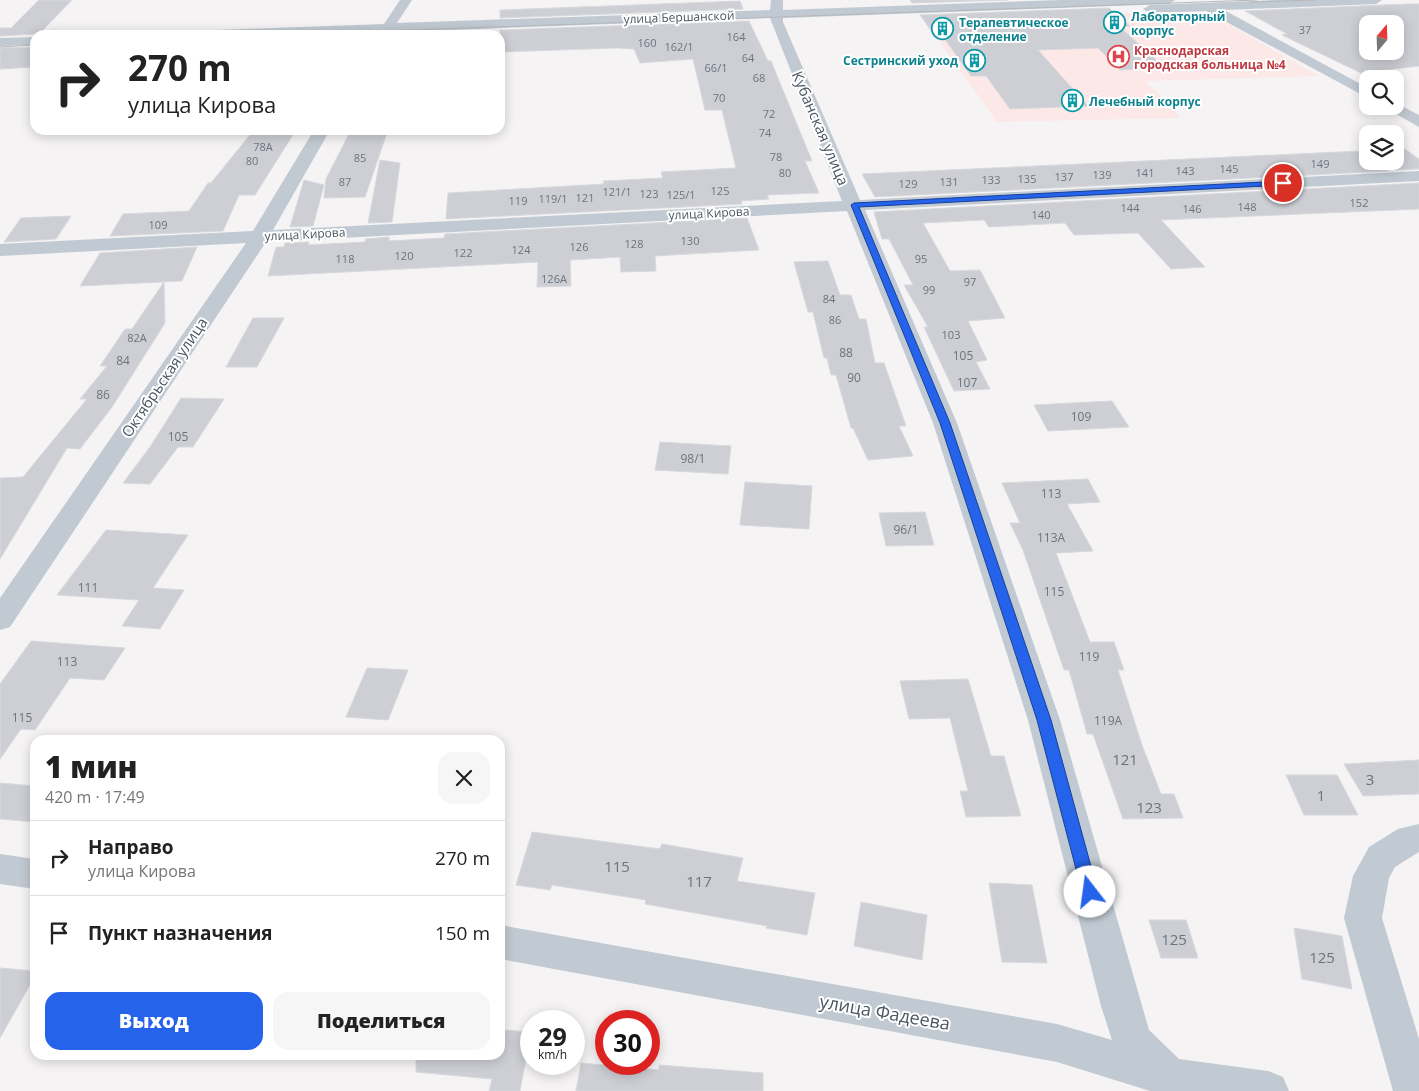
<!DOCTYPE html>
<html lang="ru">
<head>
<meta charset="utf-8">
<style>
	:root { --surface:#fff; --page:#f6f6f6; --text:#222; --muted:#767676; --line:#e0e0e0; --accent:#2563eb }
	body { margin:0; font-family:"Open Sans",sans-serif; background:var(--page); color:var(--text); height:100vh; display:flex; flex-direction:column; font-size:19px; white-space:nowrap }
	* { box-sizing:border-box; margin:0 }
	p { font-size:16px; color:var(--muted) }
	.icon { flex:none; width:28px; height:28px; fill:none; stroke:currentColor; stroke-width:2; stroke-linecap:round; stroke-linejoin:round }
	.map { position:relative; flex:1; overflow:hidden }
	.side { position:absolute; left:30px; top:735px; width:475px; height:325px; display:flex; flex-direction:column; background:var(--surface); border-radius:15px; box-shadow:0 2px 12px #0003 }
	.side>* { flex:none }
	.banner { position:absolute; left:30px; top:30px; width:475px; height:105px; border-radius:15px; box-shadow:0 2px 12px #0003; background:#fff; color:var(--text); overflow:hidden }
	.needle { width:32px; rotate:19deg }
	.buttons { position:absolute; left:1359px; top:15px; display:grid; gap:10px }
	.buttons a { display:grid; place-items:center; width:45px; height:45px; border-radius:10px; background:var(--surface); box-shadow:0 2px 12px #0003; font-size:25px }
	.speed { position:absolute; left:520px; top:1010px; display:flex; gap:10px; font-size:25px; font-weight:700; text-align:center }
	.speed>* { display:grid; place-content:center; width:65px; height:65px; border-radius:50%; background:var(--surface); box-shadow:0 2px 12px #0003; line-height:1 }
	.speed small { font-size:12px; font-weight:400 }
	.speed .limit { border:8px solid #d22; background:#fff; color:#111 }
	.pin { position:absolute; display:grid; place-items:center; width:42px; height:42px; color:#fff; margin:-21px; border:2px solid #fff; border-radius:50%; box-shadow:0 1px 5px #0007 }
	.me { position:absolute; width:55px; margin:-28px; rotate:345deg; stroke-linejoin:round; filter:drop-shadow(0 0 4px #0008) }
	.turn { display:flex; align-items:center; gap:18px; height:105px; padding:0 15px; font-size:22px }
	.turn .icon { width:65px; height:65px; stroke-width:2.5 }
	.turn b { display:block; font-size:35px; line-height:42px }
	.round { display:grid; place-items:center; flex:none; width:52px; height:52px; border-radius:15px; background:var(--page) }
	.headline { display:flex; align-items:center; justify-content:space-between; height:85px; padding:0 15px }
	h1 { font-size:30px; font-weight:800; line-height:38px }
	.cta { display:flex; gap:10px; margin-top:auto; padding:10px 15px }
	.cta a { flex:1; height:58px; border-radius:15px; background:var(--accent); color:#fff; font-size:20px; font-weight:800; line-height:58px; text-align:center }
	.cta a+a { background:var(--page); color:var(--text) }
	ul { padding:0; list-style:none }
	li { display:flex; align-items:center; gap:15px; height:75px; padding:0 15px; border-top:1px solid var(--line) }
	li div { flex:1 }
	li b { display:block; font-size:19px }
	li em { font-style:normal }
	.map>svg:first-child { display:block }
	.medical { fill:#fce8e6 }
	.building { fill:#cdcfd5; stroke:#d7d9de; fill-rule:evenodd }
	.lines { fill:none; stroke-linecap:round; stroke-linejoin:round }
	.minor { fill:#c1cad2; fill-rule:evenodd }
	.tram { stroke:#b5b8bd; stroke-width:1 }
	.route { fill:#2563eb; stroke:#184099 }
	.labels { text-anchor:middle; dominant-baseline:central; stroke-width:4; stroke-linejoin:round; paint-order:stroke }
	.far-number-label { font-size:11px; fill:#6b747e }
	.far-culture-label { font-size:12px; font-weight:bold; fill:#0d838f; stroke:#fff; text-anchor:start }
	.far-street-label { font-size:12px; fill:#4a5661; stroke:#fff }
	.far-health-label { font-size:12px; font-weight:bold; fill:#be3a42; stroke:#fff; text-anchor:start }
	.number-label { font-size:12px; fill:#6b747e }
	.street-label { font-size:15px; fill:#4a5661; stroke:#fff }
	.near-number-label { font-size:15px; fill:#6b747e }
	.near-street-label { font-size:18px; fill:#4a5661; stroke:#fff }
</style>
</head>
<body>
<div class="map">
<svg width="1419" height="1091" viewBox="0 0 1419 1091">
	<rect width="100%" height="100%" fill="#f5f3f3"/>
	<path class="medical" d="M1204 10 1318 76 1145 81 1180 116 1176 118 997 122 925 21Z"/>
	<path class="building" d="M39 0H72L39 34 0 36V28H11Z
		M910 0H1008L912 3Z
		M740 1 743 9 500 18V10Z
		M1407 4H1419V66L1361 73 1282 35 1287 34 1245 11ZM1368 24H1395V51H1368Z
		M1109 8 1130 26 1120 27 1165 68 1120 70 1098 48 1038 50 1088 106 1010 109 986 76H971L944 38 937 39 920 15Z
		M749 21 768 61H771L812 161H805L819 193 767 195 769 199 741 201 742 204 446 219 448 193 604 184 603 181 663 178 661 172 736 168 722 110H705L693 59 640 63 634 49 617 48 500 52V30Z
		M35 47V67L0 69V48Z
		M296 130 255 195H239L223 231 110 236 123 214 189 211 208 183H211L253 131Z
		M351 130H388L365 197 324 198 326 179Z
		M1395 142 1419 159V169L1395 170Z
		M1361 151 1368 156V161H1375L1388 171 875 197 862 174Z
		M380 160 400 163 392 222 368 223Z
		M304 180 324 185 313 226 290 227Z
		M1419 183V209L1161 220 1205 267 1171 269 1138 233 1074 235 1065 223 989 227 984 220 923 223 950 271 980 270 1005 318 968 321 987 360 976 362 990 389 954 391 924 327H928L904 285H913L889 239H882L874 212Z
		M71 216 56 239 4 242 21 218Z
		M747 218 759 250 655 256 656 271 621 272 620 257 570 260 571 286 537 287 538 262 268 276 276 247H284L285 243 309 242 308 245 365 242 366 239 389 237V241L444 238 445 234Z
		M197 247 182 281 80 286 100 253Z
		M828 261 840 295H851L859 319H866L875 363H884L906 426H899L913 456 868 460 853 428H851L836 375H831L827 358H824L813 312H808L794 262Z
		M164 282 165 323 112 407 80 449 67 448 0 559V478L23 477 87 399H80L107 366H100L125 329H132Z
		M253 318H284L257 367H226Z
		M181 398 224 399 193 447H178L150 484 123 483 150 447Z
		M1112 401 1129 427 1048 431 1034 405Z
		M660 442 731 446 728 474 655 470Z
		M1088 479 1100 502 1067 504 1093 551 1056 553 1090 642H1114L1124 670H1118L1142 745 1161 794H1174L1183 818 1123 819 1093 734H1087L1069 670H1064L1023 550 1010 523H1020L1002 483Z
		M745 482 812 486 809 529 740 525Z
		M925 512 934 545 886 546 879 513Z
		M106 530 188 535 153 588 184 590 160 629 122 626 139 600 57 595Z
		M31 641 125 648 104 680 70 678 35 730 21 729 0 759V684Z
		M367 668 408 670 388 720 346 717Z
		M968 679 991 756H1004L1021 816 966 817 960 791H968L950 718 909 719 900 681Z
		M1419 760V794L1363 796 1344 764Z
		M1286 775H1337L1358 815H1304Z
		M0 783 35 786V822L0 819Z
		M532 832 660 849 662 844 743 858 737 881 815 893 807 935 766 928 767 926 645 904 646 900 552 885 550 890 516 885Z
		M989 883 1032 885 1047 963 1002 962Z
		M861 902 927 915 922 960 854 946Z
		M1149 920H1186L1198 958H1161Z
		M1294 928 1342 936 1352 989 1302 979Z
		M0 968 35 971V976L0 1038Z
		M503 1030 531 1032 520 1091H489L492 1079 416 1072V1055H500Z
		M581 1063 659 1070V1065L763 1073V1091H576Z"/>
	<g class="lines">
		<path class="minor" d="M400 0H412L397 23 770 10 771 0H783V10L1060 0H1175L1169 4 783 18V22L860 200 1419 171V181L865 210 957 423 1060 720 1149 1030 1179 1059 1268 1071 1283 1077 1289 1091H1150L1057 1062 500 959V925L1057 1024 1112 1040 1101 1006 1028 720 933 423 847 211 266 242 10 627 0 630V598L246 243 0 256V244L253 231 314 130H330L273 230 842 201 770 18 392 32 390 35H376L378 32 182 35 189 31 384 24Z
			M1278 0H1382L1376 4 1224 10 1368 88V98L1206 11 1150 13 1143 9 1150 5Z
			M35 37V45L0 46V38Z
			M1396 103 1419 115V127L1382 106H1395Z
			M1419 824V852L1395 867 1389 878 1382 918 1419 1039V1091H1393L1344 918 1353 876 1369 847 1398 829Z
			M0 854 35 859V889L0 884Z"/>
		<path class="tram" d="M1250 2 1316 0
			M269 35 1257 0
			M0 47 35 45"/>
	</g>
	<path class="route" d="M1283 181 1286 183 1285 185 859 207 950 423 1051 720 1098 892 1095 896 1090 898 1085 896 1082 892 1037 720 940 423 851 205 854 203Z"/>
	<defs>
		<symbol id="building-ring" viewBox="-11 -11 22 22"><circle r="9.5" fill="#fff" stroke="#0f9aa8" stroke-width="1.5"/><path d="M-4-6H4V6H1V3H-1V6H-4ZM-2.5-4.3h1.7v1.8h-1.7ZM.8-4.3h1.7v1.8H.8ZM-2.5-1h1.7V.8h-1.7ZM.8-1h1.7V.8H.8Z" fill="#0f9aa8"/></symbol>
		<symbol id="hospital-ring" viewBox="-11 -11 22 22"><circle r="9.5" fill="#fff" stroke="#e0444e" stroke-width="1.5"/><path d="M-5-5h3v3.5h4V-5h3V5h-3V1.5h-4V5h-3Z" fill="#e0444e"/></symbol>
	</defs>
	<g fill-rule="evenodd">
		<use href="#building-ring" x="1102" y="10" width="25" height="25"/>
		<use href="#building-ring" x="930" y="16" width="25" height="25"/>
		<use href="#hospital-ring" x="1106" y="44" width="25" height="25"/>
		<use href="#building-ring" x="962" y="48" width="25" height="25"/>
		<use href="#building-ring" x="1060" y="88" width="25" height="25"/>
	</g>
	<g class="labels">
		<g class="far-number-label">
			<text x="1305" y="29">37</text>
			<text x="736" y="36">164</text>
			<text x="647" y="42">160</text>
			<text x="679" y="46">162/1</text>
			<text x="748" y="57">64</text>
			<text x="716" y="67">66/1</text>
			<text x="759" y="77">68</text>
			<text x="719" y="97">70</text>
			<text x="769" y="113">72</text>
			<text x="765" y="132">74</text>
			<text x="263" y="146">78А</text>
			<text x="776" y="156">78</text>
			<text x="360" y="157">85</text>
			<text x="252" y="160">80</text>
			<text x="1320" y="163">149</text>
			<text x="1229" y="168">145</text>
			<text x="1185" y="170">143</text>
			<text x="785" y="172">80</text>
			<text x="1145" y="172">141</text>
			<text x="1102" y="174">139</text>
			<text x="1064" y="176">137</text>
			<text x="1027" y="178">135</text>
			<text x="991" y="179">133</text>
			<text x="345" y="181">87</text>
			<text x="949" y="181">131</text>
			<text x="908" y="183">129</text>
			<text x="720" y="190">125</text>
			<text x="617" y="191">121/1</text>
			<text x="649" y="193">123</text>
			<text x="681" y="194">125/1</text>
			<text x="585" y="197">121</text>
			<text x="553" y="198">119/1</text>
			<text x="518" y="200">119</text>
			<text x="1359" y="202">152</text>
			<text x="1247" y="206">148</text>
			<text x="1130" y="207">144</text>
			<text x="1192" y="208">146</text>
			<text x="1041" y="214">140</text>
			<text x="158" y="224">109</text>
			<text x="690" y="240">130</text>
			<text x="634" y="243">128</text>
			<text x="579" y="246">126</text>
			<text x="521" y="249">124</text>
			<text x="463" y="252">122</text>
			<text x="404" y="255">120</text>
			<text x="345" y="258">118</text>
			<text x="921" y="258">95</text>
			<text x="554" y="278">126А</text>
			<text x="970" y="281">97</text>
			<text x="929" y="289">99</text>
			<text x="829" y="298">84</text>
			<text x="835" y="319">86</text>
			<text x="951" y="334">103</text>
			<text x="137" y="337">82А</text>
		</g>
		<g class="far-culture-label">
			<text x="1131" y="16">Лабораторный<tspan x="1131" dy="14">корпус</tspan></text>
			<text x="959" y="22">Терапевтическое<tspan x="959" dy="14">отделение</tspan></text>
			<text x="958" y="60" text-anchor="end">Сестринский уход</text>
			<text x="1089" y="101">Лечебный корпус</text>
		</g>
		<g class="far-street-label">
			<text transform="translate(679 17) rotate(-2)">улица Бершанской</text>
			<text transform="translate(709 213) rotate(-3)">улица Кирова</text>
			<text transform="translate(305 234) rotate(-3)">улица Кирова</text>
		</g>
		<g class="far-health-label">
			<text x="1134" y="50">Краснодарская<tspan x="1134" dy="14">городская больница №4</tspan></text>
		</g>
		<g class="number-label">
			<text x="846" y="352">88</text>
			<text x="963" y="355">105</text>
			<text x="123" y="360">84</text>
			<text x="854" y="377">90</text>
			<text x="967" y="382">107</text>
			<text x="103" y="394">86</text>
			<text x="1081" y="416">109</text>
			<text x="178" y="436">105</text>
			<text x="693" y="458">98/1</text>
			<text x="1051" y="493">113</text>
			<text x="906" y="529">96/1</text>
			<text x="1051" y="537">113А</text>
			<text x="88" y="587">111</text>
			<text x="1054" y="591">115</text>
			<text x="1089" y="656">119</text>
			<text x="67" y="661">113</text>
			<text x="22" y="717">115</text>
			<text x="1108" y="720">119А</text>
		</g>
		<g class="street-label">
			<text transform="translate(821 128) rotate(67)">Кубанская улица</text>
			<text transform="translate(164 377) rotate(-56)">Октябрьская улица</text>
		</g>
		<g class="near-number-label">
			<text x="1125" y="759">121</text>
			<text x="1370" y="779">3</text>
			<text x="1321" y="795">1</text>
			<text x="1149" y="807">123</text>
			<text x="617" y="866">115</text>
			<text x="699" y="881">117</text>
			<text x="1174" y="939">125</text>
			<text x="1322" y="957">125</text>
		</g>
		<g class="near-street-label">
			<text transform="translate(885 1012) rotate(10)">улица Фадеева</text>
		</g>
	</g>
</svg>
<div class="buttons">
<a><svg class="needle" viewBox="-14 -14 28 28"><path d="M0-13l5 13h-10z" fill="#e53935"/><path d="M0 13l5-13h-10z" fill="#767676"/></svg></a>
<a><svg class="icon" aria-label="search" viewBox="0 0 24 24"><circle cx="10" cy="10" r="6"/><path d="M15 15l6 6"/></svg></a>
<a><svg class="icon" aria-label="layers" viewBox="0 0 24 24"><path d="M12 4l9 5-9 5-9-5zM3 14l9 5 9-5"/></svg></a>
</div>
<div class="speed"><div>29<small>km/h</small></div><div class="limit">30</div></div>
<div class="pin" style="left:1283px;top:183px;background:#d93025"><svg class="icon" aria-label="arrive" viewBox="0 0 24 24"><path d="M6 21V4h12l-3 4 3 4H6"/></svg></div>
<svg class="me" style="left:1090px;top:892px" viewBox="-20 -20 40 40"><circle r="19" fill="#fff"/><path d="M0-13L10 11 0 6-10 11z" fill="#2563eb"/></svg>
<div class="banner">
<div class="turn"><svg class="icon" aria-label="right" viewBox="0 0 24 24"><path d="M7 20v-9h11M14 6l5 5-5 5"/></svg><div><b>270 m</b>улица Кирова</div></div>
</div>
<section class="side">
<div class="headline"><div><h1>1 мин</h1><p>420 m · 17:49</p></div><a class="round"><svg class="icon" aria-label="close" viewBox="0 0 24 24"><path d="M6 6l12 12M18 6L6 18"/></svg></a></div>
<ul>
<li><svg class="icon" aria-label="right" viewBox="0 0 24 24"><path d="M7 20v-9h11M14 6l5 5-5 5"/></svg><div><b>Направо</b><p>улица Кирова</p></div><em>270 m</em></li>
<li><svg class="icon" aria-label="arrive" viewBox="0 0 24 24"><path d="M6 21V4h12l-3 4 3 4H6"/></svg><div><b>Пункт назначения</b></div><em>150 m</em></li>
</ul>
<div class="cta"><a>Выход</a><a>Поделиться</a></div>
</section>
</div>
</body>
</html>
